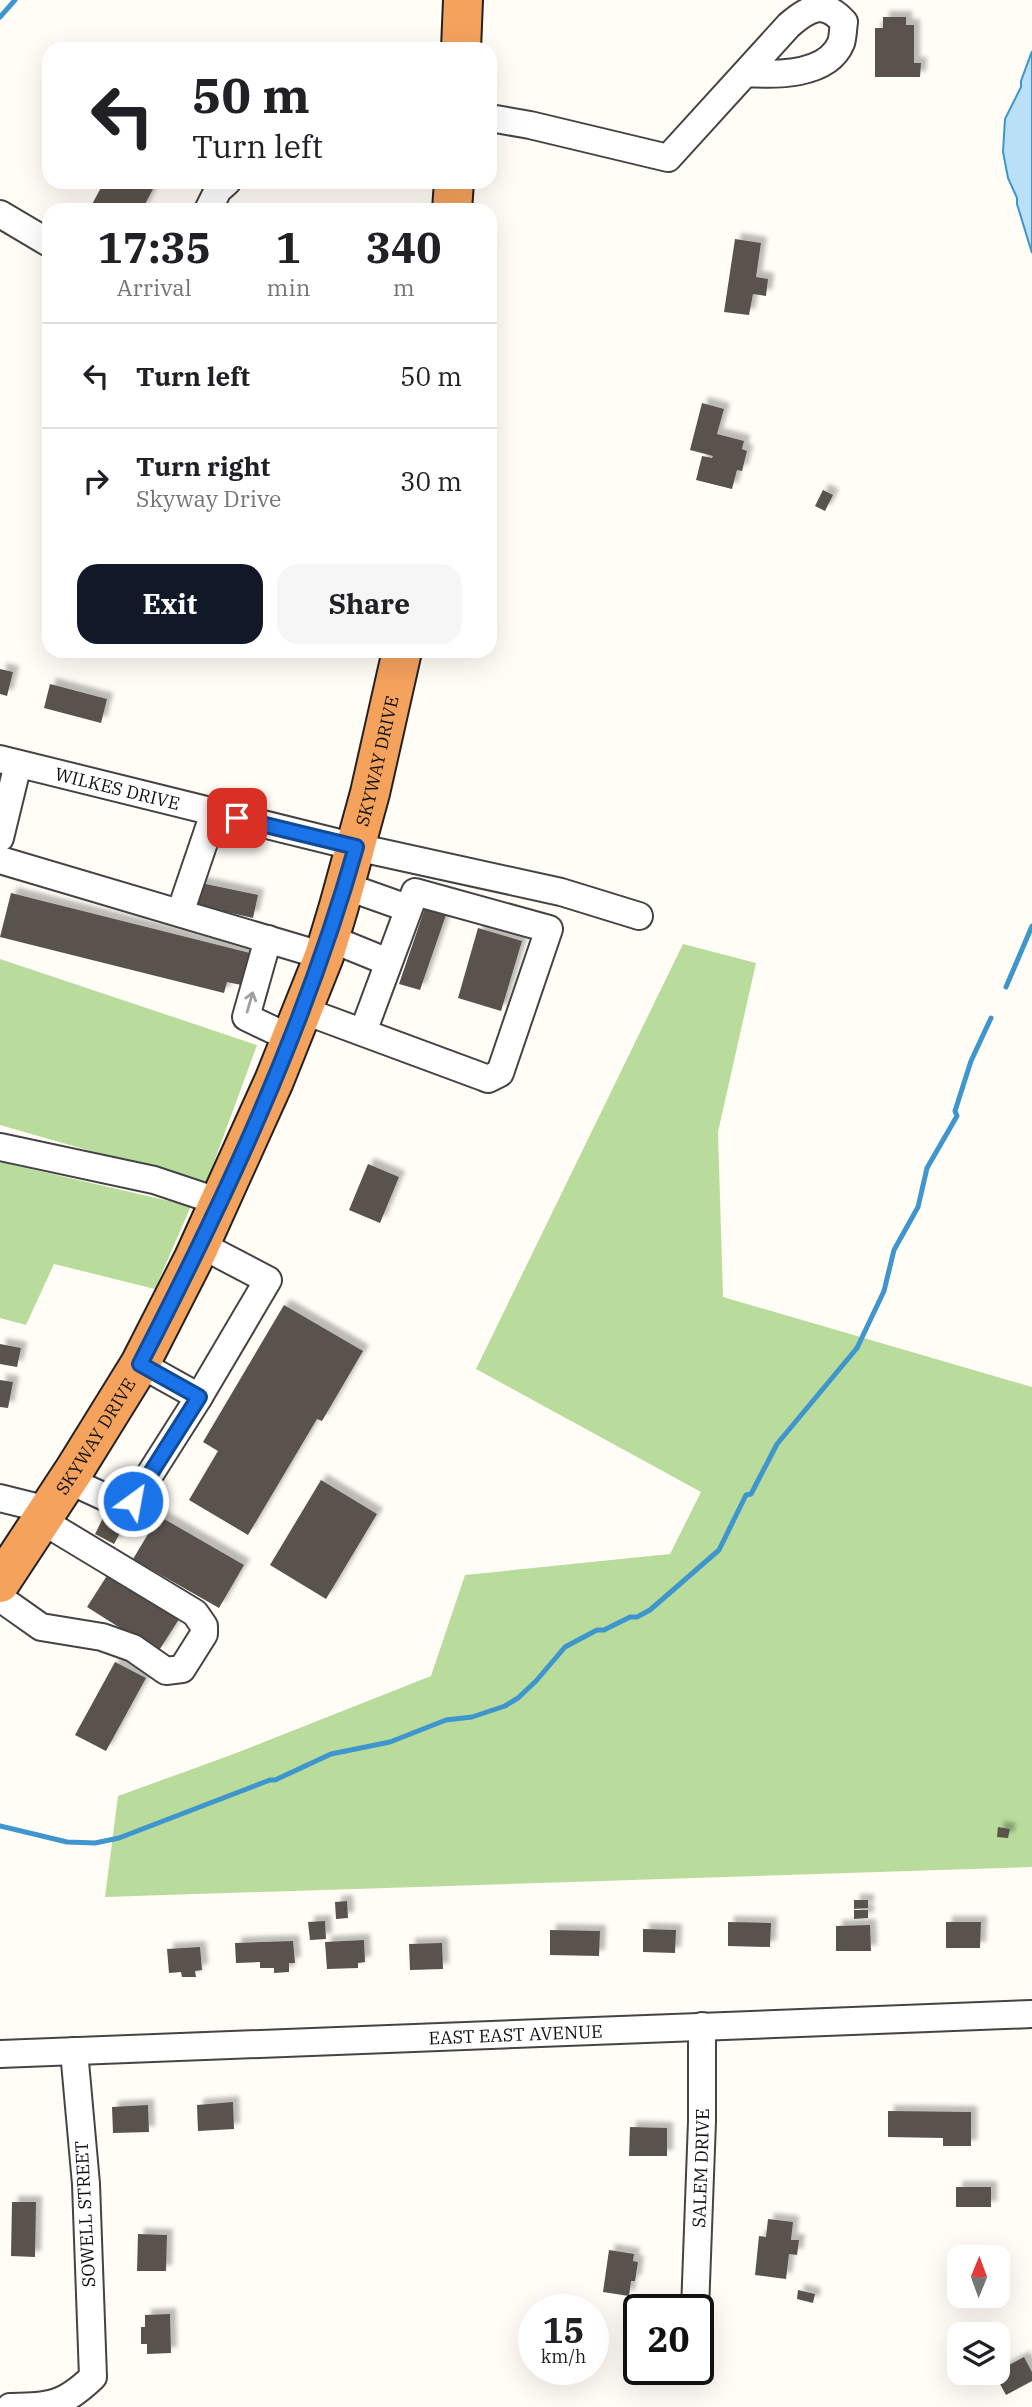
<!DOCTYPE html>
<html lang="en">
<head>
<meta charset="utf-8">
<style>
	:root { --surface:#fff; --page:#f6f6f6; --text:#202124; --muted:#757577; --line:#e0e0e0; --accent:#111827 }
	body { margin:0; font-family:"IBM Plex Serif",serif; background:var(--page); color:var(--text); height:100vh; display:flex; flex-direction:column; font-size:26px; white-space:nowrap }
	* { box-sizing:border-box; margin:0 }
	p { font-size:23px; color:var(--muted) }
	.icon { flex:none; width:38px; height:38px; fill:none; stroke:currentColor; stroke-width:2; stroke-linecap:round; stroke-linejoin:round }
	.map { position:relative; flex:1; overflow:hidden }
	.panel { position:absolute; left:42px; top:203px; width:455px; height:455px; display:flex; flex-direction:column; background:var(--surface); border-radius:21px; box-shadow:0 7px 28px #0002 }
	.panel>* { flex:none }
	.hud { position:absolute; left:42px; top:42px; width:455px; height:147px; border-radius:21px; box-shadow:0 7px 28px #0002; background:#fff; color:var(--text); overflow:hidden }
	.needle { width:46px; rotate:1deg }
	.fabs { position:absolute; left:947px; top:2245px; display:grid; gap:14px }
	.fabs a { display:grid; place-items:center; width:63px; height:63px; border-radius:14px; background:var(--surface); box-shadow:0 7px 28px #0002; font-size:35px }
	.speed { position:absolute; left:518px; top:2294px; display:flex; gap:14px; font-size:35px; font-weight:700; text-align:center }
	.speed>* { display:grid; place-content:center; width:91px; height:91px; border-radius:50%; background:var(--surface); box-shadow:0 7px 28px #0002; line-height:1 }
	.speed small { font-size:18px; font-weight:400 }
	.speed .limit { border:4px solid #111; border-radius:10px; background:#fff; color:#111 }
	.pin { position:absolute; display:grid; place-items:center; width:60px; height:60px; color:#fff; margin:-30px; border-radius:14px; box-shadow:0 4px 10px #0006 }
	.me { position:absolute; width:77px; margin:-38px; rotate:32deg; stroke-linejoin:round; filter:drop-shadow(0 0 5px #0008) }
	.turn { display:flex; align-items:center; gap:24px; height:147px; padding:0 35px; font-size:32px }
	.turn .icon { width:91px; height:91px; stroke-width:2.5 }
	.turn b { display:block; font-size:49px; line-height:60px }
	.eta { display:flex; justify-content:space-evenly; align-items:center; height:119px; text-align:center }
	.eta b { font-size:42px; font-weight:800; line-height:49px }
	.action { display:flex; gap:14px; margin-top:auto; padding:14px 35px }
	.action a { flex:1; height:80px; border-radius:21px; background:var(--accent); color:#fff; font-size:28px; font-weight:800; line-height:80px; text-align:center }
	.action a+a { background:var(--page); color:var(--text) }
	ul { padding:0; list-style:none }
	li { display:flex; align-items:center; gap:21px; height:105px; padding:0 35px; border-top:2px solid var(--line) }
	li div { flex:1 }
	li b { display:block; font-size:26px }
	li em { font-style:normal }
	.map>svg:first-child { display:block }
	.forest { fill:#b9dc9c }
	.water { fill:#b9e0f7; stroke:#3f96cf; stroke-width:2 }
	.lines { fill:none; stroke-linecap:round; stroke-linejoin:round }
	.stream { stroke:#3f96cf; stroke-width:5 }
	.building { fill:#5a524d; filter:url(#shadow) }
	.minor-casing { stroke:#444; stroke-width:30 }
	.highway-casing { stroke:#222; stroke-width:42 }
	.minor { stroke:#fff; stroke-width:26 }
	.highway { stroke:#f5a25d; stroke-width:38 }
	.oneway { stroke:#a0a0a0 }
	.route-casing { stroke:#114b97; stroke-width:18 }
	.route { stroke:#1a73e8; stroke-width:12 }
	.labels { text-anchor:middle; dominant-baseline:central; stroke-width:7; stroke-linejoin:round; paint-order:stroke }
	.street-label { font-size:18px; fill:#111; stroke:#fff }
</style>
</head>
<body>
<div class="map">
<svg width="1032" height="2407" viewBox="0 0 1032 2407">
	<defs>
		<filter id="shadow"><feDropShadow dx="6" dy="-6" stdDeviation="2" flood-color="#0004"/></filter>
	</defs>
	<rect width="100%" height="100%" fill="#fffdf5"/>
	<path class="forest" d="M683 944 756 963 718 1132 723 1297 1032 1387V1867L105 1897 118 1796 231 1755 431 1676 465 1575 670 1554 701 1492 476 1369Z
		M0 959 257 1045 206 1184 0 1125Z
		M0 1162 191 1206 155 1289 54 1264 26 1325 0 1318Z"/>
	<path class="water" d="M1032 51V253L1017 204V198L1008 178 1003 152 1005 119 1021 87V81Z"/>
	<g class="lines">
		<path class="stream" d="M0 17 15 0
			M1006 987 1032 926
			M0 1826 67 1842 95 1843 119 1838 270 1780H275L331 1754 390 1742 446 1720 472 1717 505 1706 518 1698 536 1681 565 1647 597 1630H604L630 1617H637L650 1610 719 1550 746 1495 751 1494 777 1444 857 1348 884 1291 894 1250 918 1207 927 1168 957 1116 955 1111 971 1061 991 1018"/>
	</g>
	<path class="building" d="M883 17H906V25H914V63H921L920 77H875V28H883Z
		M104 182H149L155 185 142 210 126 204 123 210H89Z
		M735 239 761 243 756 277 768 279 766 296 753 294 749 315 724 312Z
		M702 403 724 409 717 434 744 441 742 449 747 451 742 471 737 470 732 489 696 480 702 456 712 458 713 456 690 450Z
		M823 490 833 495 825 511 815 506Z
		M0 669 13 672 7 696 0 694Z
		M50 684 107 699 101 723 44 708Z
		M196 882 258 895 253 918 191 904Z
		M11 893 254 954 246 986 227 982 224 993 0 937Z
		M426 905 447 912 420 990 399 984Z
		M478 928 522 941 501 1011 458 998Z
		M368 1164 399 1177 380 1223 349 1210Z
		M284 1305 363 1351 322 1421 317 1419 248 1535 189 1500 218 1451 203 1442Z
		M0 1344 21 1348 17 1367 0 1364Z
		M0 1380 13 1382 8 1408 0 1407Z
		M321 1480 377 1514 326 1599 270 1565Z
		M104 1516 124 1526 114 1544 95 1534Z
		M159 1516 244 1565 219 1608 133 1559Z
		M110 1571 181 1616 158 1652 87 1607Z
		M115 1662 146 1678 106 1751 75 1735Z
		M998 1827 1010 1829 1008 1838 997 1837Z
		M854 1900H868V1908L854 1909Z
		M347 1901 348 1918 336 1919 335 1902Z
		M854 1910H868V1918L854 1919Z
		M325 1921 326 1939 310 1940 308 1922Z
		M728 1922 771 1923 770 1947 728 1946Z
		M946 1922H981L980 1948H946Z
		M870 1925 871 1951H836V1926Z
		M643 1929 676 1930 675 1953 643 1952Z
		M550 1930 600 1931 599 1956 550 1955Z
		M364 1940 365 1962 358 1963V1968L327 1969 325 1942Z
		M293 1941 295 1963H289V1972L274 1973V1968H260V1962L236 1963 235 1943Z
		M442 1943 443 1969 410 1970 409 1944Z
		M200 1947 202 1970 195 1971 196 1977H182L181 1972 169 1973 167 1949Z
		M233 2102 234 2129 198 2131 197 2105Z
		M148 2105 149 2132 113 2133 112 2107Z
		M888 2111 971 2112V2146H943V2138L888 2137Z
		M630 2127 667 2128V2156H629Z
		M956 2187H991V2207H956Z
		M12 2202H36L35 2257 11 2256Z
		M768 2219 793 2222 791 2240H799L797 2255 789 2254 786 2279 755 2275 759 2236 766 2237Z
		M138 2234 167 2235 166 2271H137Z
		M609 2250 634 2254 633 2261 638 2262 635 2281H631L629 2296 603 2292Z
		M798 2290 815 2294 813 2303 797 2299Z
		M170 2314 171 2353 147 2354V2344H141V2327H145V2315Z
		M1024 2357 1032 2372V2381L1006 2395 994 2373Z"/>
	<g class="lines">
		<defs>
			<g id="minor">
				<path d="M490 118 530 125 668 158 789 25C810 7 824 0 844 22 843 28 843 37 841 43 827 76 775 75 746 73"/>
				<path d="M208 210 218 190 227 182"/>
				<path d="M0 214 49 243"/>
				<path id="s1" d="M0 759 356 847 561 892 639 916"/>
				<path d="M0 838 18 764"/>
				<path d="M0 860 324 956"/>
				<path d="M345 886 407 908"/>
				<path d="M180 913 214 813"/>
				<path d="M329 938 388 962"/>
				<path d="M268 939 246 1017 290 1038"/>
				<path d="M302 1010 483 1077 488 1079 500 1073 549 929 415 892 363 1032"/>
				<path d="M0 1147 154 1180 220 1202"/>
				<path d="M140 1364 199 1397"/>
				<path d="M68 1480 118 1503 133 1501 199 1397 268 1280 201 1245"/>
				<path d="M0 1498 48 1510"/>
				<path d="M0 1598 41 1627 102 1637 133 1648 166 1671 182 1669 204 1634V1626L195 1613 41 1520"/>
				<path id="s2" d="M0 2054 1032 2014"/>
				<path id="s3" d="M695 2310 702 2121V2026"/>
				<path d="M10 2407C50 2406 63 2406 93 2377L86 2184 74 2051"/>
			</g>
			<g id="highway">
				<path d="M461 49 463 0"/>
				<path d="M452 210 454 182"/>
				<path id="s4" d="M0 1583 75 1469 140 1364 194 1258 274 1081 324 956 339 906 370 793 402 651"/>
			</g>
		</defs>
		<use href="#minor" class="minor-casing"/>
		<use href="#highway" class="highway-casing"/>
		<use href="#minor" class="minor"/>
		<use href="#highway" class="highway"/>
	</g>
	<defs><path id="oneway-shaft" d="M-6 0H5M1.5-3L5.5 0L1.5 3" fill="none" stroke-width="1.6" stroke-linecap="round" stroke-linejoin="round" transform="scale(1.75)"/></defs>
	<use class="oneway" href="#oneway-shaft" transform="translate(250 1002) rotate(-74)"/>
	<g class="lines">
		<defs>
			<path id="route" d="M133 1501 199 1397 140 1364C226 1197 305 1028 356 847L237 818"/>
		</defs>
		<use href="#route" class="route-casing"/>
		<use href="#route" class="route"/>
	</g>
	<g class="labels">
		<g class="street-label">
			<text stroke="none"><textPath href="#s4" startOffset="910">SKYWAY DRIVE</textPath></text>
			<text stroke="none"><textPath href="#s1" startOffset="121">WILKES DRIVE</textPath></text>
			<text stroke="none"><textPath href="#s4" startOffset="175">SKYWAY DRIVE</textPath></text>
			<text stroke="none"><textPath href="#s2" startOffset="516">EAST EAST AVENUE</textPath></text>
			<text stroke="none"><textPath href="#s3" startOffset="142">SALEM DRIVE</textPath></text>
			<text transform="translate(85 2214) rotate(-93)">SOWELL STREET</text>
		</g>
	</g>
</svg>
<div class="fabs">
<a><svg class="needle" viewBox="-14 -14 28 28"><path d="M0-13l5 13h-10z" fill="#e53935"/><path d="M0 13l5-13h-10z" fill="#757577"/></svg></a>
<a><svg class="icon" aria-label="layers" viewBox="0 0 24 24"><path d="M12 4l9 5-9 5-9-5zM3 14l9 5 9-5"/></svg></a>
</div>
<div class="speed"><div>15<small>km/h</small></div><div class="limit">20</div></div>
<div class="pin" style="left:237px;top:818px;background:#d93025"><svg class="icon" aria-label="arrive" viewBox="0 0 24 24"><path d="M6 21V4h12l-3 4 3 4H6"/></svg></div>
<svg class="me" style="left:133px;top:1501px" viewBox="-20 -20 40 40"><circle r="17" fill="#1a73e8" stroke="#fff" stroke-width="3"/><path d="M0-11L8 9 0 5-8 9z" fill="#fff"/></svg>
<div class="hud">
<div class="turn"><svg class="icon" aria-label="left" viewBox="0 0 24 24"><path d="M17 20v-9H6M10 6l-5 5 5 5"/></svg><div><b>50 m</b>Turn left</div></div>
</div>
<section class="panel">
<div class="eta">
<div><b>17:35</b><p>Arrival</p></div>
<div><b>1</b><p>min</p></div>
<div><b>340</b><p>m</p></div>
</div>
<ul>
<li><svg class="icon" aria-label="left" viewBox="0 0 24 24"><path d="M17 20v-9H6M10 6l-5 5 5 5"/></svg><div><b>Turn left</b></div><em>50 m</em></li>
<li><svg class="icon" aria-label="right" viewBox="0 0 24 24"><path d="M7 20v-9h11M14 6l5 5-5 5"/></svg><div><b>Turn right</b><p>Skyway Drive</p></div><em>30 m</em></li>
</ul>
<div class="action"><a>Exit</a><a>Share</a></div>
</section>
</div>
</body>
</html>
